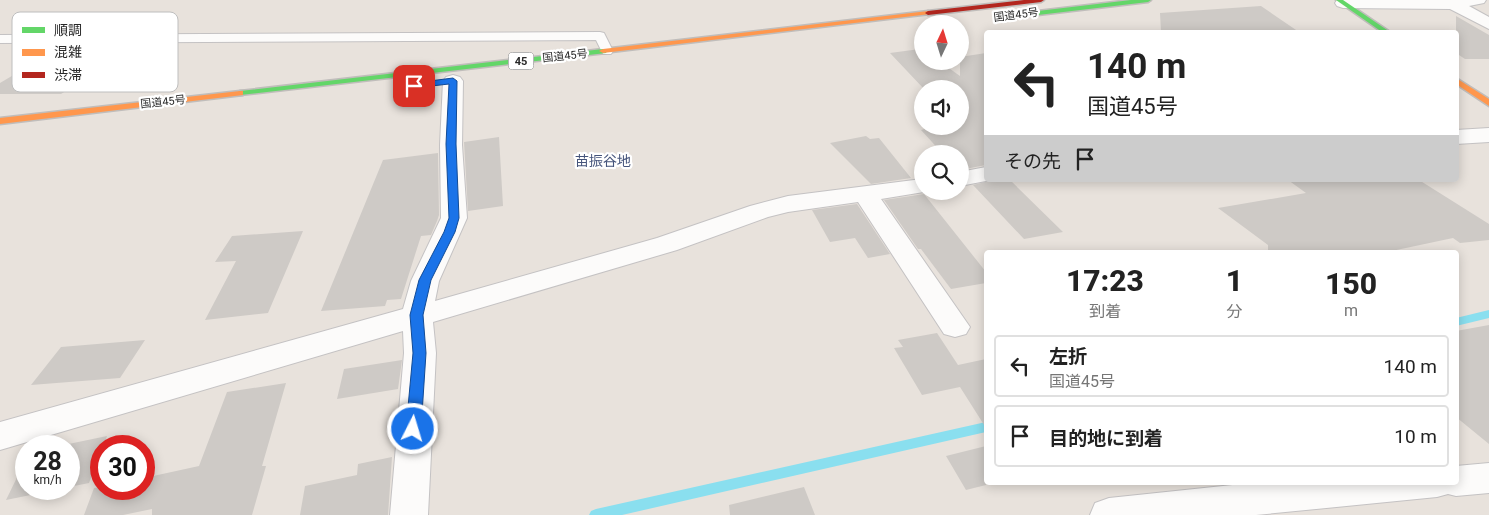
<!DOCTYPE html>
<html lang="ja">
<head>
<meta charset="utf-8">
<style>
	:root { --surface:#fff; --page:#f2f2f2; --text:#222; --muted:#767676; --line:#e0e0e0 }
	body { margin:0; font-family:Roboto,"Noto Sans JP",sans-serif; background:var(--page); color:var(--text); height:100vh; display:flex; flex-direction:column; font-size:19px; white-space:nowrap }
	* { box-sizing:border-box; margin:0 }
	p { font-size:16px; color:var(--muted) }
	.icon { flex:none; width:28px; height:28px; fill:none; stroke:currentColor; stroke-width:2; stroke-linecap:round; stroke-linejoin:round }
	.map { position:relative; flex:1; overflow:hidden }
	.drawer { position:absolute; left:984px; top:250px; width:475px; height:235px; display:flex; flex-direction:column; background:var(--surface); border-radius:5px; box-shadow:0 2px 12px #0003 }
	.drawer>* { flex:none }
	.hud { position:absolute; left:984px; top:30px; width:475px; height:152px; border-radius:5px; box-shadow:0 2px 12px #0003; background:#fff; color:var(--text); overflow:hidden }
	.needle { width:32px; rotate:4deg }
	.fabs { position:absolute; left:914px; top:15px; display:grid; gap:10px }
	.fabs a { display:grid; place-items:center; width:55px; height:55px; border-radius:50%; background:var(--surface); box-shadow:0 2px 12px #0003; font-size:25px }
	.speed { position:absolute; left:15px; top:435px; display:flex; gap:10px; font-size:25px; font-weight:700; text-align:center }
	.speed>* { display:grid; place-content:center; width:65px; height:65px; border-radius:50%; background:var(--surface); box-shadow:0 2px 12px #0003; line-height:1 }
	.speed small { font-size:12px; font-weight:400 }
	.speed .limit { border:8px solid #d22; background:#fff; color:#111 }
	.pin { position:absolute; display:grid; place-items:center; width:42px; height:42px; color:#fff; margin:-21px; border-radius:10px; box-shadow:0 2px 8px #0006 }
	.me { position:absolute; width:55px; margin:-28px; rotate:5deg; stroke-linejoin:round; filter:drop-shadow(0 0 4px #0008) }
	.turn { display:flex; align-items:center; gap:18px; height:105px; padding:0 20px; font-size:22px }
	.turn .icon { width:65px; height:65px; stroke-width:2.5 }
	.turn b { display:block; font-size:35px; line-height:42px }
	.then { display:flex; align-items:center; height:48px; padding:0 20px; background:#0003; gap:10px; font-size:19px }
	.eta { display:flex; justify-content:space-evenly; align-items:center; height:85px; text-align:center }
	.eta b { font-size:30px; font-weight:800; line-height:35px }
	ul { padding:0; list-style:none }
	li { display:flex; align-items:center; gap:15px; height:62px; margin:0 10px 8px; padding:0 10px; border:2px solid var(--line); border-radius:5px }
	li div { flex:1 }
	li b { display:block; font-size:19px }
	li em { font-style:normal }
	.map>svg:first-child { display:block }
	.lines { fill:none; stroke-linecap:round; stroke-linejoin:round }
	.stream { fill:#8adfef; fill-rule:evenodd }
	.building { fill:#cecac6 }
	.lane-casing { stroke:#c4c2c3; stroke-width:2 }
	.street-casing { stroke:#c4c2c3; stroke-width:2 }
	.fast-casing { stroke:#c0bdbb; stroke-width:3 }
	.slow-casing { stroke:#c0bdbb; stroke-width:3 }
	.jam-casing { stroke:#c0bdbb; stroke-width:3 }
	.lane { fill:#fcfbfa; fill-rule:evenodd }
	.street { fill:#fcfbfa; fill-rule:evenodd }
	.fast { fill:#63d668; fill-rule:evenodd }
	.slow { fill:#ff974d; fill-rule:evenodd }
	.jam { fill:#b3261e; fill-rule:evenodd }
	.route { fill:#1a73e8; stroke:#114b97 }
	.labels { text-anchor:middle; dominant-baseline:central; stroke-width:4.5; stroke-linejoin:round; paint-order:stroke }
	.far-street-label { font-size:11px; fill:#282828; stroke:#fff }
	.shield { fill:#fff; stroke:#686868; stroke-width:1 }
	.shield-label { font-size:11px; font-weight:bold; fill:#282828 }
	.neighbourhood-label { font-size:14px; fill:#45547b; stroke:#fff }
	.key { fill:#fff; stroke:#bebebe; stroke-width:1 }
	.key-label { font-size:14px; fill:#282828 }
</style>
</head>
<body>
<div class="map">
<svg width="1489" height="515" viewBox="0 0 1489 515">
	<rect width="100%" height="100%" fill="#e8e2dc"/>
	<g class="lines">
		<path class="stream" d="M1489 310V318L1456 326V318Z
			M986 422V432L622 515H589L591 511 596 509Z"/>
	</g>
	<path class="building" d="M1261 6 1299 32H1161L1160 13Z
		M1456 16 1489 35V59H1465L1456 53Z
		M143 44 81 87H72L61 94H0V83L64 45Z
		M920 49 922 50V61H939L960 76V57L986 53V165L960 170V154H943L921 130 936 126H960V89H924L890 53Z
		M866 136 870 139 879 138 911 178 871 184 830 143Z
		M499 137 503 206 468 211 464 142Z
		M438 153 439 215 437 221 431 235 421 236 401 299 387 300 385 306 321 311 383 160Z
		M993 180H1010L1063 232 1024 239 973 185Z
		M1288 180H1419L1489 224V240L1460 243 1453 238 1387 252H1268V245L1218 208 1306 193Z
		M924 194 986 272V283L951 289 921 249H918L884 200Z
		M857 204 890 254 868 258 855 238 830 242 812 210Z
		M303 231 268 313 205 320 236 261 215 262 232 236Z
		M1489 325V444L1456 417V331Z
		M937 333 958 365 986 359V428L960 387 922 395 894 348 903 347 898 340Z
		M145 340 120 378 31 385 61 347Z
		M402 360 398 389 337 399 344 369Z
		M286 383 262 466H266L252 515H152V509L123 515H84L94 488 101 487V489H144V478L199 466 227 392Z
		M107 436 104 446H101V452L89 483 69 487V446H59Z
		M986 446V485L966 490 946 456Z
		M392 457 388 515H300L305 486 357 475 358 464Z
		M26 459V489H60L6 500Z
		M804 487 815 515H730L729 505Z"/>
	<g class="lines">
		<defs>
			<path id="lane" d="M600 32 604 33 613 51 611 54H603L596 40 0 43V35Z"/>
			<path id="street" d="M1337 0H1486L1484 3 1469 6 1489 17V29L1450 9 1343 8 1337 6 1335 3Z
				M453 75 460 77 463 81 462 145 467 218 439 281 435 301 657 238 750 206 788 196 922 179V191H930L881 199 970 327 966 334 955 337 944 334 858 202 788 212 768 217 677 250 433 322 436 353 428 515H390L404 353 403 331 0 450V422L403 309 411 281 441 218 440 145 443 81 446 77Z
				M1489 128V142L1456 144V130Z
				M986 167V180H991L960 186V172Z
				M1489 463V493L1456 496 1448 494 1437 497 1256 515H1090L1095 503 1109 498 1261 482H1456V466Z"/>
			<path id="fast" d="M1131 0H1151L1148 2 1021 17 1018 15 1021 13Z
				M1336 0H1343L1390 32H1382Z
				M603 49 607 51 606 53 240 95 236 93 240 91Z"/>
			<path id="slow" d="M928 11 931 13 930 14 603 53 599 51 603 49Z
				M1456 78 1489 99V106L1456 84Z
				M240 91H243V95L0 124V118Z"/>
			<path id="jam" d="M1024 0H1044L1041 2 928 15 925 13 928 11Z"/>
		</defs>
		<use href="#lane" class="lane-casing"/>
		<use href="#street" class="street-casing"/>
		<use href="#fast" class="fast-casing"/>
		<use href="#slow" class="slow-casing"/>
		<use href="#jam" class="jam-casing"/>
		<use href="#lane" class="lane"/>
		<use href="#street" class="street"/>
		<use href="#fast" class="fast"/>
		<use href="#slow" class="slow"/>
		<use href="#jam" class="jam"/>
	</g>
	<path class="route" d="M453 78 457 81 456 144 459 218 455 232 431 280 423 315 426 353 421 429 419 433 413 435 408 433 406 429 413 353 410 315 419 280 444 232 449 218 446 144 449 84 414 88 409 86 414 83Z"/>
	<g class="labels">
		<g class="far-street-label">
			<text transform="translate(1016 15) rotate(-7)">国道45号</text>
			<text transform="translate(565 56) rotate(-6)">国道45号</text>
			<text transform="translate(163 102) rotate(-6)">国道45号</text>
		</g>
		<rect class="shield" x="508.5" y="52.5" width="25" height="17" rx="4"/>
		<g class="shield-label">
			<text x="521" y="61">45</text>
		</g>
		<g class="neighbourhood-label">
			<text x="603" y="161">苗振谷地</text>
		</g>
	</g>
	<rect x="12" y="12" width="166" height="80" rx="8" class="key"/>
	<rect x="22" y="27" width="23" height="6" fill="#63d668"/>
	<rect x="22" y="49" width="23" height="7" fill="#ff974d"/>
	<rect x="22" y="72" width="23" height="6" fill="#b3261e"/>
	<g class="key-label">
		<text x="54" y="35">順調</text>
		<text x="54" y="57">混雑</text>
		<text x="54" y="80">渋滞</text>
	</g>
</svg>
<div class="fabs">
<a><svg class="needle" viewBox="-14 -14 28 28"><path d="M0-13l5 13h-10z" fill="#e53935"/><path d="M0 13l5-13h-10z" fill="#767676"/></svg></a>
<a><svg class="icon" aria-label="sound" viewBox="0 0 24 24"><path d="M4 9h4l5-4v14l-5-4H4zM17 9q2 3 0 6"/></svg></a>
<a><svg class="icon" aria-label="search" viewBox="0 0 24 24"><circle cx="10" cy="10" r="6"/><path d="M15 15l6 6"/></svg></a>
</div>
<div class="speed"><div>28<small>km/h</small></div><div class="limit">30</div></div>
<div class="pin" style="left:414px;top:86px;background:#d93025"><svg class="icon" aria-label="arrive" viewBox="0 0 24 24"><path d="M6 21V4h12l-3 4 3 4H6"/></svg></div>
<svg class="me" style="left:413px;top:429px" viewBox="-20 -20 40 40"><circle r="17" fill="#1a73e8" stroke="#fff" stroke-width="3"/><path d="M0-11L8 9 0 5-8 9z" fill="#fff"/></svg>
<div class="hud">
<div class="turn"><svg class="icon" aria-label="left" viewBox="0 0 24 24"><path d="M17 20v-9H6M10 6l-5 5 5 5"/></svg><div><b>140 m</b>国道45号</div></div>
<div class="then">その先<svg class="icon" aria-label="arrive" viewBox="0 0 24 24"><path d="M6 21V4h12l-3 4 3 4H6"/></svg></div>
</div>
<section class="drawer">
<div class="eta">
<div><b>17:23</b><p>到着</p></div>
<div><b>1</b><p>分</p></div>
<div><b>150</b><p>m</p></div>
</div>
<ul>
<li><svg class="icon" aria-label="left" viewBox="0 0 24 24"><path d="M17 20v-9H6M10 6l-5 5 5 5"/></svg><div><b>左折</b><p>国道45号</p></div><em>140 m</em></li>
<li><svg class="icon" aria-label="arrive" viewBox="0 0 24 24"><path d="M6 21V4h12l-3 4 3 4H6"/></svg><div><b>目的地に到着</b></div><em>10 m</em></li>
</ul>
</section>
</div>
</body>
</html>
